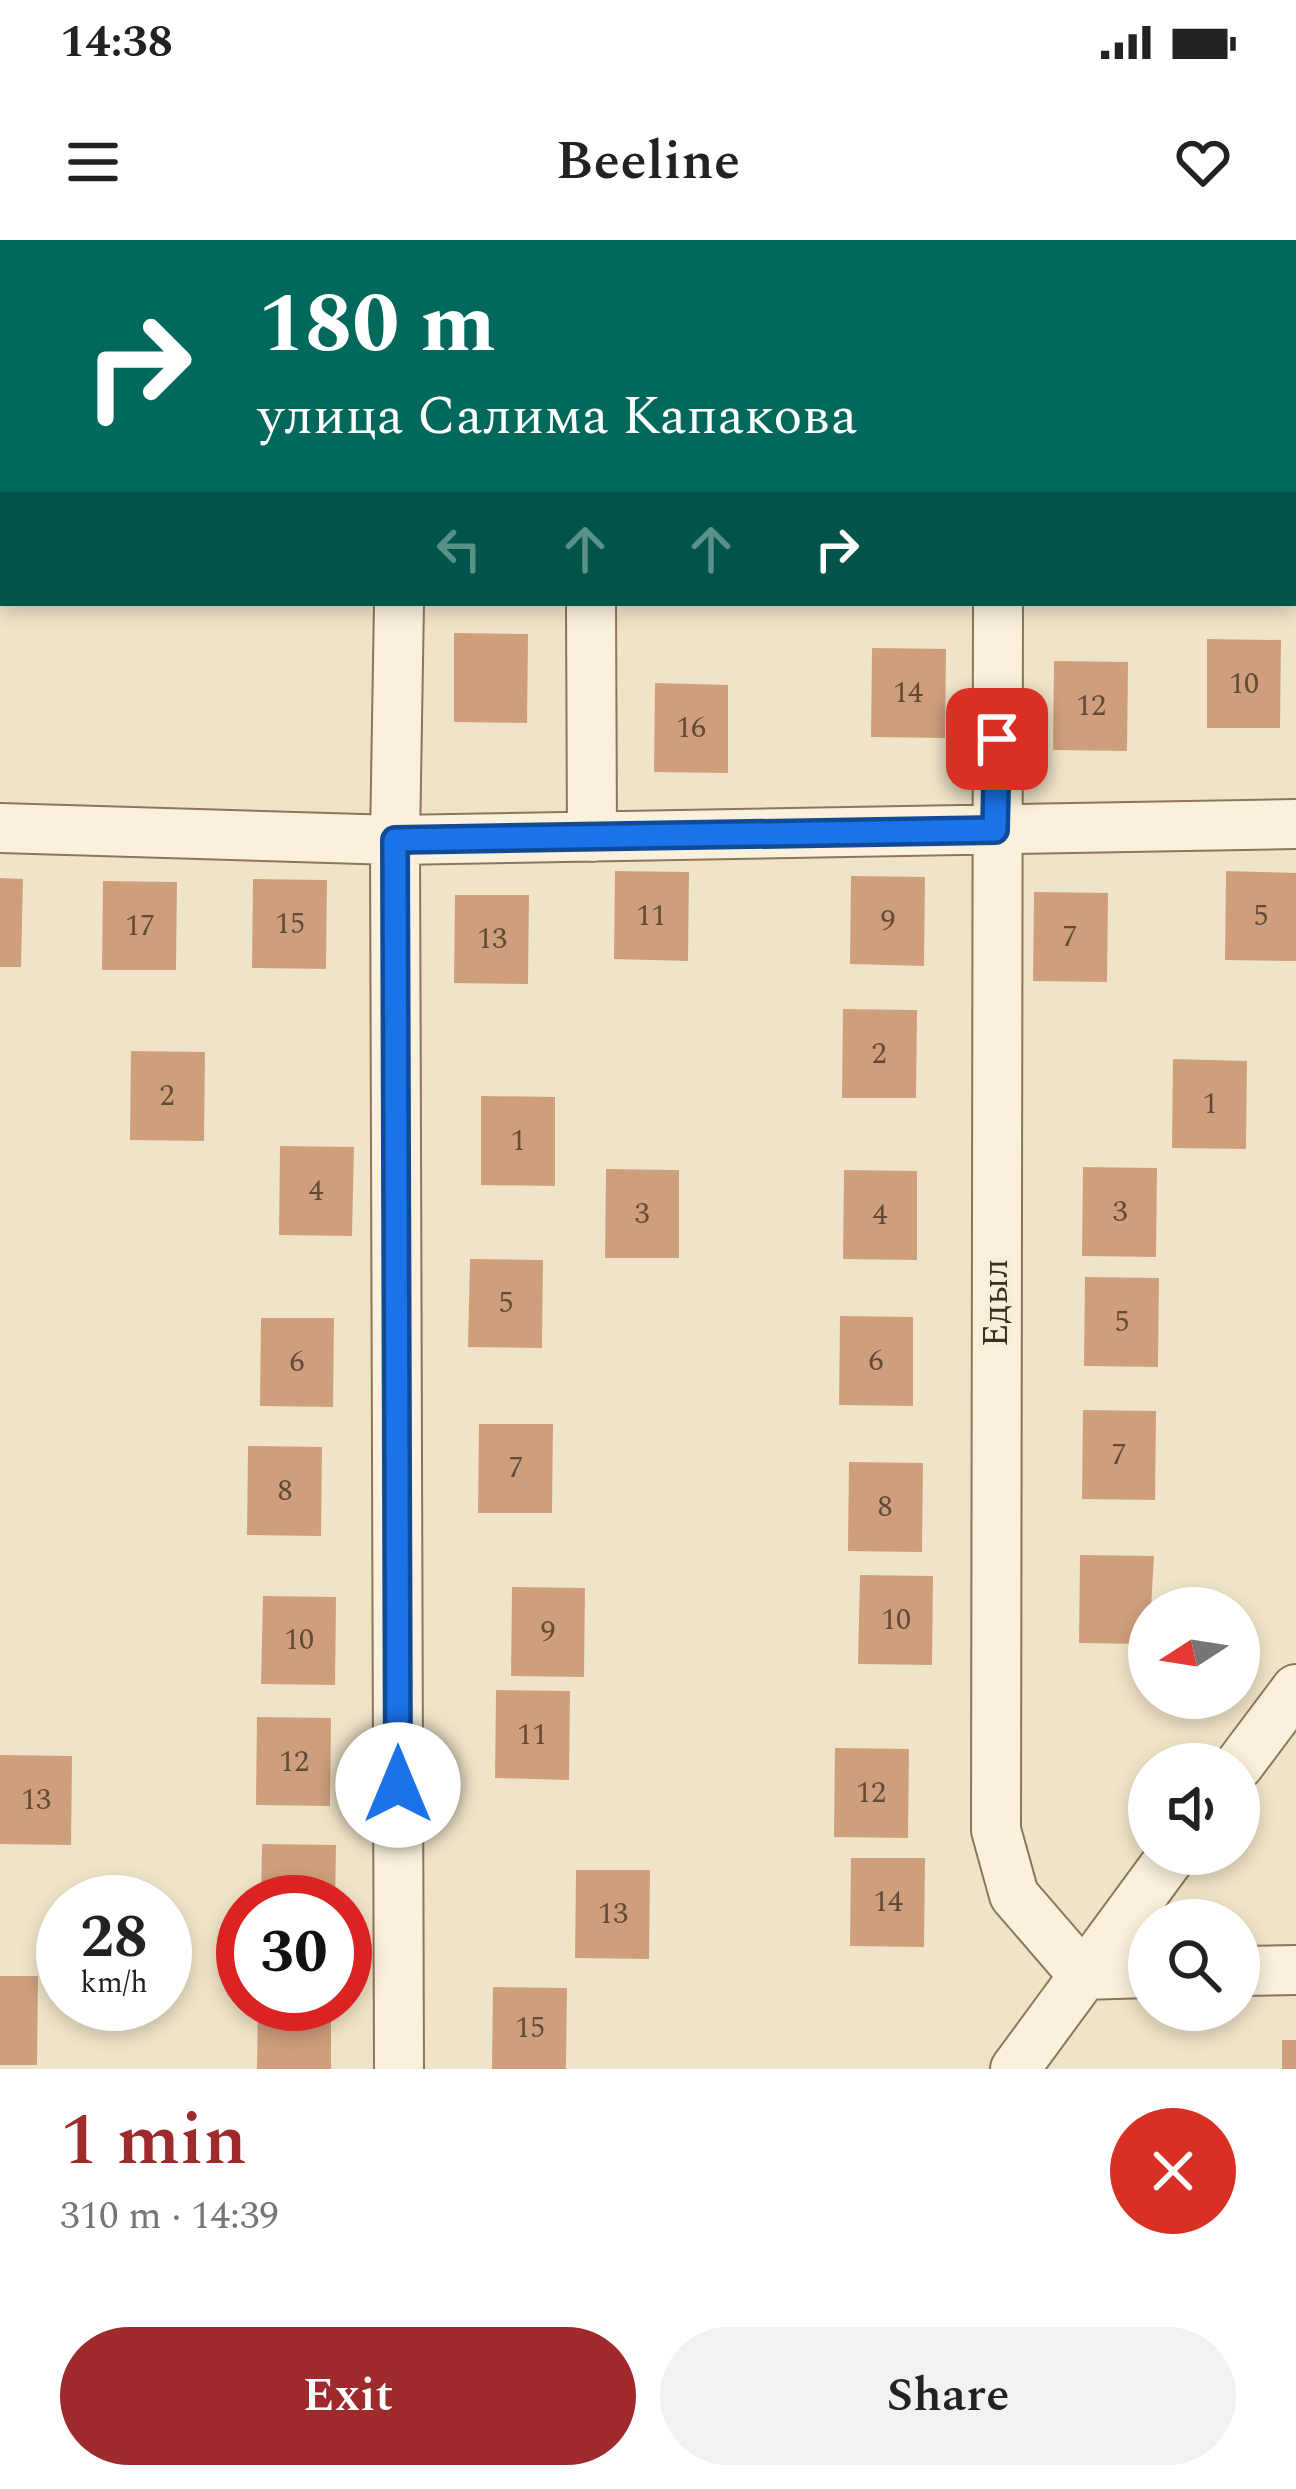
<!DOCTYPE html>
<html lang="en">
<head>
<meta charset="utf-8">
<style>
	:root { --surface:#fff; --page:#f2f2f2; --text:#222; --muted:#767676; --accent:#9e2a2b }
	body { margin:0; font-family:Spectral,serif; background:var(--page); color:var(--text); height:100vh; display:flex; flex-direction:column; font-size:45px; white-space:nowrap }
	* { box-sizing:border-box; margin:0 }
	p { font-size:39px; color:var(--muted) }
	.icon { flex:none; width:66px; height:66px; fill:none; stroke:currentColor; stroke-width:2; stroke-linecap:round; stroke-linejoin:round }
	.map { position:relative; height:1829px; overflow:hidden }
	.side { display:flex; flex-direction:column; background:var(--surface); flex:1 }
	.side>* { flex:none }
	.guide { position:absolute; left:0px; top:0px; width:1296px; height:366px; box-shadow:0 6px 18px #0003; background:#00695c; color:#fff; overflow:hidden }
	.needle { width:78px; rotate:258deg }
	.buttons { position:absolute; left:1128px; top:1347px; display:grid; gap:24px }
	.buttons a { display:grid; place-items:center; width:132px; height:132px; border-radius:50%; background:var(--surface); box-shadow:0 6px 18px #0003; font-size:60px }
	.speed { position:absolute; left:36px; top:1635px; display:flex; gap:24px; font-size:60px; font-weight:700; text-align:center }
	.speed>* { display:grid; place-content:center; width:156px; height:156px; border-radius:50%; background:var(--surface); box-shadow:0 6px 18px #0003; line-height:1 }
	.speed small { font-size:30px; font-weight:400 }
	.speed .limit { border:18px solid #d22; background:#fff; color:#111 }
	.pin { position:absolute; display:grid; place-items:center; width:102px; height:102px; color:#fff; margin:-51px; border-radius:24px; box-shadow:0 6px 18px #0006 }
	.me { position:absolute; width:132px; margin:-66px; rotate:0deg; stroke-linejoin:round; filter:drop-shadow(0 0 9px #0008) }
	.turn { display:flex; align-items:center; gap:42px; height:252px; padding:0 60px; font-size:54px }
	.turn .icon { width:156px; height:156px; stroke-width:2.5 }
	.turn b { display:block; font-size:84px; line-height:102px }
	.lanes { display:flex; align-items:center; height:114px; padding:0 60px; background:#0003; justify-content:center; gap:60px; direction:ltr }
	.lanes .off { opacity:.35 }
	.round { display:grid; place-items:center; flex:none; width:126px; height:126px; border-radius:63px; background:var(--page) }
	.overview { display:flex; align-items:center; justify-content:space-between; height:204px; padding:0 60px }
	h1 { font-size:72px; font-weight:600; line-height:90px; color:var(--accent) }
	.button { display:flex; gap:24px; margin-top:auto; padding:24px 60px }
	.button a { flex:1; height:138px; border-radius:72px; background:var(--accent); color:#fff; font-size:48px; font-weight:600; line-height:138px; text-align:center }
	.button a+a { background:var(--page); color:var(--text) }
	.status { display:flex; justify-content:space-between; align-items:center; height:84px; padding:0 60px; background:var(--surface); direction:ltr }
	.status svg { height:33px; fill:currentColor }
	header { display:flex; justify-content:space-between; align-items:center; height:156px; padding:0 60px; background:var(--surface); font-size:54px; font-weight:600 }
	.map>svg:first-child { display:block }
	.building { fill:#cf9f7d }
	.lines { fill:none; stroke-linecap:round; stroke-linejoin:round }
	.minor-casing { stroke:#8d765c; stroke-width:52 }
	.minor { stroke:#faf1dc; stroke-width:48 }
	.route-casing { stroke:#114b97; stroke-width:30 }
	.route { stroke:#1a73e8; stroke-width:21 }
	.labels { text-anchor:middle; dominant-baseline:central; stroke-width:9; stroke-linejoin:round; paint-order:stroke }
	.number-label { font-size:30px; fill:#624a37 }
	.street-label { font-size:36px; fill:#3d2e20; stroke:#f7eed8 }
</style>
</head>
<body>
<div class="status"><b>14:38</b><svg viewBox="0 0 49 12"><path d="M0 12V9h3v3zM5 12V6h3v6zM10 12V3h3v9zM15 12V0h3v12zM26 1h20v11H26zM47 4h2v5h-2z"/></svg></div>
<header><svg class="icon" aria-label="menu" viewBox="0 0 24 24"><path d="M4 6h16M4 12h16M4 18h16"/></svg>Beeline<svg class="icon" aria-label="heart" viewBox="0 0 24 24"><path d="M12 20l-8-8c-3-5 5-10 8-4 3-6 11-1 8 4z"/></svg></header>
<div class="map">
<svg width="1296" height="1829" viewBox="0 0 1296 1829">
	<rect width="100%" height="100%" fill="#f0e4c8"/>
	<path class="building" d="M454 393 528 394 527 483 454 482Z
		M1207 399 1281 400 1280 488H1207Z
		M872 408 946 409 945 498 871 497Z
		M1054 421 1128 422 1127 511 1053 510Z
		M655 443 728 445V533L654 532Z
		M615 631 689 632 688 721 614 719Z
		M1226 631 1296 633V721L1225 720Z
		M851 636 925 637 924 726 850 724Z
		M0 638 23 639 21 727H0Z
		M253 639 327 640 326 729 252 728Z
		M103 641 177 642 176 730H102Z
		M1034 652 1108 653 1107 742 1033 741Z
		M455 655H529L528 744 454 743Z
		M843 769 917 770 916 858H842Z
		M131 811 205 812 204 901 130 900Z
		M1173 819 1247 821 1246 909 1172 908Z
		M481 856 555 857V946L481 945Z
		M280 906 354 907 352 996 279 995Z
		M1083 927 1157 928 1156 1017 1082 1016Z
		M606 929 679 930V1018H605Z
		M844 930 917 931V1020L843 1019Z
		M470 1019 543 1020 542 1108 468 1107Z
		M1085 1037 1159 1038 1158 1127 1084 1126Z
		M840 1076 913 1077V1166L839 1165Z
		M261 1078H334L333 1167 260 1166Z
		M1083 1170 1156 1171 1155 1260 1082 1259Z
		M479 1184H553L552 1273H478Z
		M248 1206 322 1207 321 1296 247 1295Z
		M849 1222 923 1223 922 1312 848 1311Z
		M1080 1315 1154 1316 1149 1404 1079 1403Z
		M860 1335 933 1336 932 1425 858 1424Z
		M512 1347 585 1348 584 1437 511 1436Z
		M263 1356 336 1357 335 1445 261 1444Z
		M496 1450 570 1451 569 1540 495 1538Z
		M257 1477 331 1478 330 1566 256 1565Z
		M835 1508 909 1509 908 1598 834 1597Z
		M0 1515 72 1516 71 1605 0 1604Z
		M262 1604 336 1605 335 1662H261Z
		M851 1618H925L924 1707 850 1706Z
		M576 1630H650L649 1719 575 1718Z
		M0 1736H38L37 1825H0Z
		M493 1747 567 1748 566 1829H492Z
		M258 1764H331V1829H257Z
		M1282 1800H1296V1829H1282Z"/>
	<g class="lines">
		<defs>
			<path id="minor" d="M0 0H364
				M591 0V3
				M406 3V0
				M1002 3V0
				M591 363 592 597
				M998 363 996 1590 1014 1655 1083 1735 1149 1733
				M0 588 395 600 1296 584
				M1239 1525 1296 1449
				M1239 1731 1296 1730
				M399 1829 395 600 399 363
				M1015 1829 1173 1614"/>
		</defs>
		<use href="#minor" class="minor-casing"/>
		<use href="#minor" class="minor"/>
	</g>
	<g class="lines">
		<defs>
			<path id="route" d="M398 1545 395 600 995 590 997 499"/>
		</defs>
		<use href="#route" class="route-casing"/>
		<use href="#route" class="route"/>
	</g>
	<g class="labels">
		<g class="number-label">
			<text x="1244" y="444">10</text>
			<text x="908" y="453">14</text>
			<text x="1091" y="466">12</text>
			<text x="691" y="488">16</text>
			<text x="651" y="676">11</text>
			<text x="1261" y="676">5</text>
			<text x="888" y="681">9</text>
			<text x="290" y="684">15</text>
			<text x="140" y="686">17</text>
			<text x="1070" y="697">7</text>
			<text x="492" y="699">13</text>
			<text x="879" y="814">2</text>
			<text x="167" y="856">2</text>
			<text x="1210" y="864">1</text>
			<text x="518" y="901">1</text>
			<text x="316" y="951">4</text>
			<text x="1120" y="972">3</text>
			<text x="642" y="974">3</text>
			<text x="880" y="975">4</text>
			<text x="506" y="1063">5</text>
			<text x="1122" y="1082">5</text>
			<text x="876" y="1121">6</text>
			<text x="297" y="1122">6</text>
			<text x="1119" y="1215">7</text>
			<text x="516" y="1228">7</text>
			<text x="285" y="1251">8</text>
			<text x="885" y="1267">8</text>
			<text x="896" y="1380">10</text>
			<text x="548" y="1392">9</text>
			<text x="299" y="1400">10</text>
			<text x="532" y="1495">11</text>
			<text x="294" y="1522">12</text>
			<text x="871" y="1553">12</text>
			<text x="36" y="1560">13</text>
			<text x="888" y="1662">14</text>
			<text x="613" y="1674">13</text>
			<text x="530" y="1788">15</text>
		</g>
		<g class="street-label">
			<text transform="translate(996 1063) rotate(-90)">Едыл</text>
		</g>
	</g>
</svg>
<div class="buttons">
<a><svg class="needle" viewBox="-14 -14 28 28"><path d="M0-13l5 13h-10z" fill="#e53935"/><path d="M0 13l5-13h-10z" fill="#767676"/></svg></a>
<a><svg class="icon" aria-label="sound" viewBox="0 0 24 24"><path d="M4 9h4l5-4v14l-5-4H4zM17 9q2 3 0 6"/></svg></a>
<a><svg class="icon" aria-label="search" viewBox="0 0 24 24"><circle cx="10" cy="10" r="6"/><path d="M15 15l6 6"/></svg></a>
</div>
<div class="speed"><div>28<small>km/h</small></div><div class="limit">30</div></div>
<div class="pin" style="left:997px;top:499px;background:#d93025"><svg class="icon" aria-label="arrive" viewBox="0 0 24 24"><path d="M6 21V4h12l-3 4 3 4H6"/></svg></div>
<svg class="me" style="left:398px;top:1545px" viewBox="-20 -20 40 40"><circle r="19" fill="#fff"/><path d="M0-13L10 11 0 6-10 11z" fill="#1a73e8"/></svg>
<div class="guide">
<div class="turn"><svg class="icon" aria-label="right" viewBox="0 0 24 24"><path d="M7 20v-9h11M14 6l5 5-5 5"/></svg><div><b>180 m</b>улица Салима Капакова</div></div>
<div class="lanes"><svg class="icon off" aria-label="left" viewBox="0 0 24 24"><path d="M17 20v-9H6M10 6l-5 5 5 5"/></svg><svg class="icon off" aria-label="ahead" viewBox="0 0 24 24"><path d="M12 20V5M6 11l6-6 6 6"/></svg><svg class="icon off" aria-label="ahead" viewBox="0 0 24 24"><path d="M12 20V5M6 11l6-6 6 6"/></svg><svg class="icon" aria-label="right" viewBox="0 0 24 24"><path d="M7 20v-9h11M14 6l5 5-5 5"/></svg></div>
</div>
</div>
<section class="side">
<div class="overview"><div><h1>1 min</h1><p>310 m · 14:39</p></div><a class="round" style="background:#d93025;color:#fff"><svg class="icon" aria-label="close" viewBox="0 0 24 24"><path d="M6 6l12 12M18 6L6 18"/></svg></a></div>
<div class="button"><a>Exit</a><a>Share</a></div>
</section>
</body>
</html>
